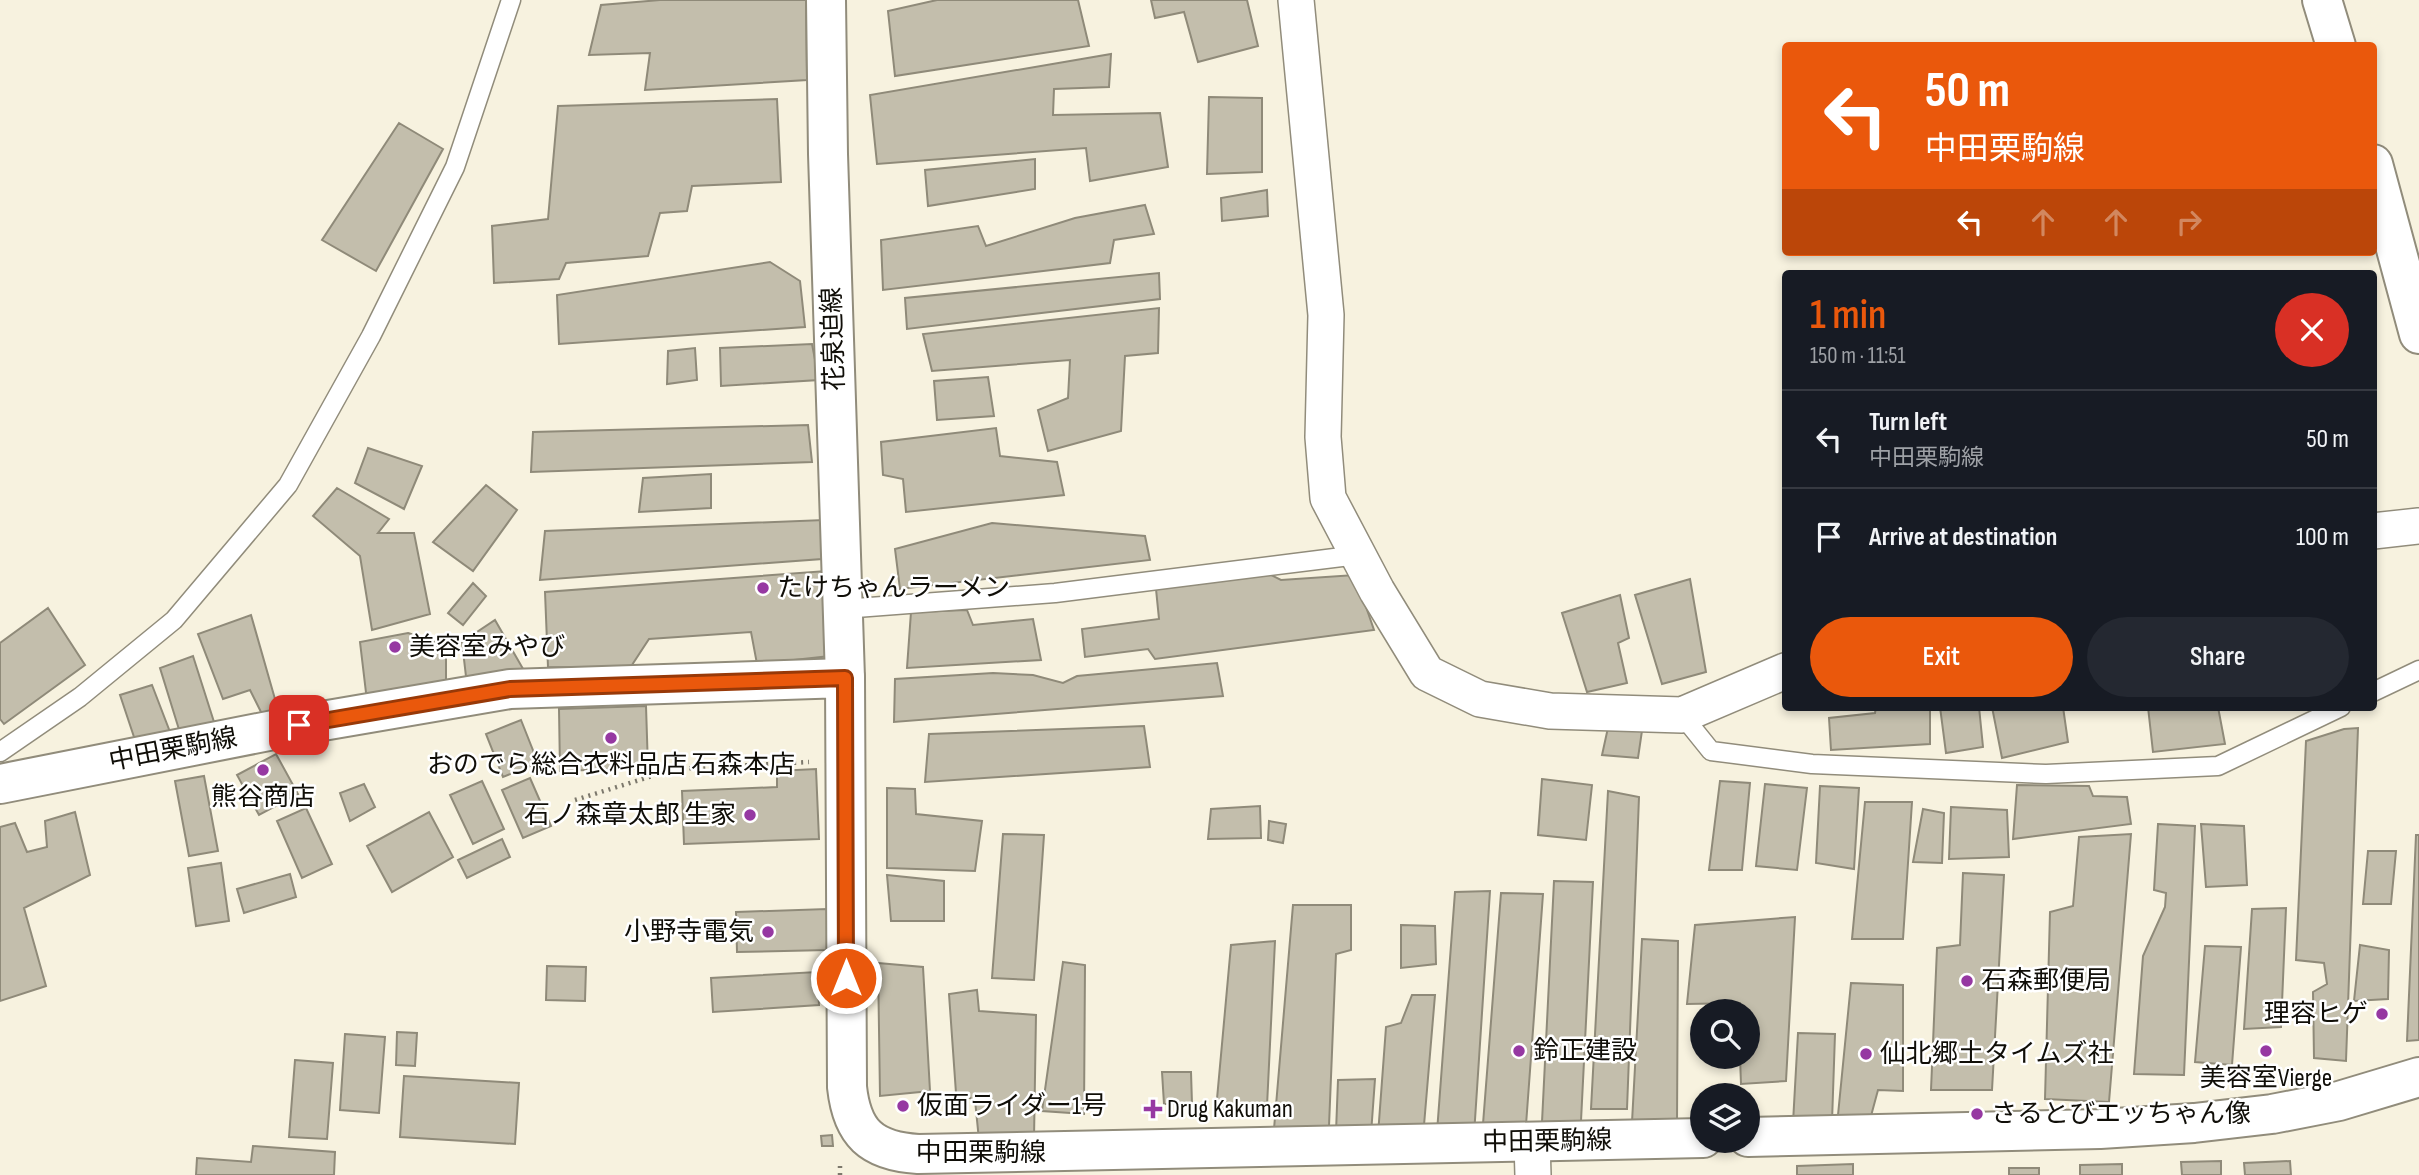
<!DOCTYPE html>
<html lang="en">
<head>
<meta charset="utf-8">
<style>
	:root { --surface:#171b24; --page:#242831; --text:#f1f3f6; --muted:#9ea1a6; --line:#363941; --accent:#ea580c }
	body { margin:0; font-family:"Sofia Sans Condensed","Noto Sans JP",sans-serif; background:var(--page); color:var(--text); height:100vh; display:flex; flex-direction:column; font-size:26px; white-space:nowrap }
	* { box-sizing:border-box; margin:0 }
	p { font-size:23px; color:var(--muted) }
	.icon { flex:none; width:38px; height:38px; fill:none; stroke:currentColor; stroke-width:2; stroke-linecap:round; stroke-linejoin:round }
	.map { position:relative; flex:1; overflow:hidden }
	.side { position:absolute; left:1782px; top:270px; width:595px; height:441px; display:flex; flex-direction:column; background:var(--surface); border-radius:7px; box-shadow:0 4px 10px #0003 }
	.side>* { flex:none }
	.guide { position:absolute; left:1782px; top:42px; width:595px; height:214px; border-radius:7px; box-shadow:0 4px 10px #0003; background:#ea580c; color:#fff; overflow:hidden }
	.controls { position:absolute; left:1690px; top:999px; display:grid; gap:14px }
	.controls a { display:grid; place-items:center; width:70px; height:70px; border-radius:50%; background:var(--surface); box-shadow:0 4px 10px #0003; font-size:35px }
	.pin { position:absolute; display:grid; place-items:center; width:60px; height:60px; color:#fff; margin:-30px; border-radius:14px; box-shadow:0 4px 10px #0006 }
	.me { position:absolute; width:77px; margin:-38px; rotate:0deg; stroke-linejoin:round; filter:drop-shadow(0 0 5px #0008) }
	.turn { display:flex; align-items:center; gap:24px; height:147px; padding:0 28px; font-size:32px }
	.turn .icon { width:91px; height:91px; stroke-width:2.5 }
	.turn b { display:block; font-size:49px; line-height:60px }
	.lanes { display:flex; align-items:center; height:66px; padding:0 28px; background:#0003; justify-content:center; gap:35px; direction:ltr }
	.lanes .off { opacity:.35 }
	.round { display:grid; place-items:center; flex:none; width:74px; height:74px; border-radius:37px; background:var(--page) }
	.summary { display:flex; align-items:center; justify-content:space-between; height:119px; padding:0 28px }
	h1 { font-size:42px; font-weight:600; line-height:52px; color:var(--accent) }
	.button { display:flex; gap:14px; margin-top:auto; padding:14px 28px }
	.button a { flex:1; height:80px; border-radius:42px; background:var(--accent); color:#fff; font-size:28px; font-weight:600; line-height:80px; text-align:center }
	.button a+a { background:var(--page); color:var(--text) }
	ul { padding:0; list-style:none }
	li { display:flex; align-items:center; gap:21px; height:98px; padding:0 28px; border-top:2px solid var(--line) }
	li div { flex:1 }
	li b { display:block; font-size:26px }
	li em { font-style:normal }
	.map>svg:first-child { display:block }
	.building { fill:#c3beac; stroke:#8f8a79; stroke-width:2 }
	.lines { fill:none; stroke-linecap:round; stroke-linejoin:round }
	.lane-casing { stroke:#918c7b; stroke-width:21 }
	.street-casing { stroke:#918c7b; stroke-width:38 }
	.secondary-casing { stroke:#918c7b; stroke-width:42 }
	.primary-casing { stroke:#918c7b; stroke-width:42 }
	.path { stroke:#7c786c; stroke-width:4.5; stroke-dasharray:2 5; stroke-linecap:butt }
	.lane { stroke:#fff; stroke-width:18 }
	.street { stroke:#fff; stroke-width:35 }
	.secondary { stroke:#fff; stroke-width:38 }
	.primary { stroke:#fff; stroke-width:38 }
	.route-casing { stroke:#983908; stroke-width:18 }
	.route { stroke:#ea580c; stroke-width:12 }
	.poi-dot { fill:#9638a2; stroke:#fff; stroke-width:2.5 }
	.labels { text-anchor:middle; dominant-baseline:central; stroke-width:5; stroke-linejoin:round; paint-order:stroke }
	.street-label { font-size:26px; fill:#100e08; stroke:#fff }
	.poi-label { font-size:26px; fill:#100e08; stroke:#fff; text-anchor:start }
</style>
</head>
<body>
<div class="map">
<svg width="2419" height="1175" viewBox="0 0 2419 1175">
	<rect width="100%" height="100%" fill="#f7f2df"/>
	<path class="building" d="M660 0H806L807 80 645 90 650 53 589 55 601 5Z
		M937 0H1078L1089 46 895 76 888 11Z
		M1151 0H1247L1258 46 1198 62 1184 12 1155 18Z
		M1111 54 1109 87 1054 89 1053 115 1160 113 1168 167 1090 181 1086 148 877 164 870 95Z
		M1209 97 1262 98V172L1207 174Z
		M777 99 781 182 692 186 687 211 660 213 648 256 566 263 559 279 494 283 492 226 548 219 558 106Z
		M399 123 443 149 376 271 322 240Z
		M1035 159V189L928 206 925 170Z
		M1267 190 1268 216 1222 221 1221 198Z
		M1145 205 1154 234 1114 240 1110 263 883 290 881 240 978 226 986 246 1075 218Z
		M770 262 800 281 805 327 559 344 557 295Z
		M1159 273 1160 299 907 329 905 298Z
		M1159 308 1158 353 1125 356 1121 431 1048 451 1038 410 1068 398 1070 360 932 371 923 334Z
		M812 344 819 380 721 386 720 348Z
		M695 348 697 380 667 384 668 351Z
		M988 377 994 416 937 420 934 381Z
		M808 425 812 462 531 472 533 432Z
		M996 428 1000 456 1057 462 1064 495 906 512 903 479 883 475 881 442Z
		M368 448 422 466 404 509 355 483Z
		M711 474V508L639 512 643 478Z
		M486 485 517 510 473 571 433 542Z
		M337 488 389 519 378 533H414L430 614 372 630 360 556 313 516Z
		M824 520 822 559 540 580 545 531Z
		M992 523 1145 536 1150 560 900 589 895 549Z
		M826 571 830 656 757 664 751 632 649 639 630 668 548 667 545 592Z
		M1269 574 1281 580 1355 575 1374 630 1155 659 1148 649 1085 657 1082 629 1159 619 1156 589Z
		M1690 579 1706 672 1662 684 1635 595Z
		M473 583 486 596 463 625 448 613Z
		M1620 595 1629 638 1618 643 1627 683 1587 692 1562 613Z
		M48 608 85 665 4 724 0 719V643Z
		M967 610 973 625 1033 619 1041 660 907 668 911 612Z
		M251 615 279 713 264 718 250 690 223 699 198 634Z
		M495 620 526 674 467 685 462 642Z
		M408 633 446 645V693L367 701 360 642Z
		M193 656 214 722 181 736 160 668Z
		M1217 663 1223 696 894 722 895 679 993 673 1033 675 1063 683 1077 676Z
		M152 685 170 732 137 746 120 695Z
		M646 706 648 768 560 771 559 709Z
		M1876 707H1930V744L1831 750 1829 718 1875 713Z
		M1940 707H1979L1983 747 1946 753Z
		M1992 707H2063L2068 742 2002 758Z
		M2148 707H2218L2225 744 2153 752Z
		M521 720 538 763 503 777 486 734Z
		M1609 723 1643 724 1638 758 1602 755Z
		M1144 726 1150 767 925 782 929 734Z
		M2358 728 2346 1061 2314 1058 2313 992 2327 984 2324 963 2296 960 2306 741 2344 729Z
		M276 754 298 794 259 815 237 775Z
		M816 769 819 839 684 844 682 791 777 787V771Z
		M204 776 218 851 189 856 175 781Z
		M530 778 551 826 523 838 502 790Z
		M1542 779 1592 785 1586 840 1538 835Z
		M482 781 504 829 473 844 450 795Z
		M1720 781 1750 783 1742 870H1709Z
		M364 784 375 807 350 821 340 793Z
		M1765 784 1807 788 1797 870 1756 866Z
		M2017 785 2089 786 2093 796 2127 797 2131 824 2013 839Z
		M1820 786 1859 788 1854 869 1816 863Z
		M887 788 915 789 916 814 982 821 975 871 887 868Z
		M1608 791 1639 797 1627 1109H1591Z
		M1865 802H1912L1903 939H1852Z
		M1260 806 1261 838 1208 839 1211 809Z
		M1951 807 2007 810 2009 857 1949 859Z
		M306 808 332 864 302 878 277 821Z
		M1923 809 1944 813 1942 863 1913 862Z
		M75 812 90 875 24 908 46 986 0 1001V827L15 823 27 852 47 847 45 821Z
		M429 812 453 857 392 892 367 846Z
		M1269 821 1286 824 1283 843 1268 840Z
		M2158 824 2195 826 2184 1075 2134 1074 2143 956 2165 907 2166 893 2154 890Z
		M2201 824 2244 826 2247 885 2206 887Z
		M1003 834 1044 835 1034 980 992 978Z
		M2131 834 2109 1102 2045 1099 2050 912 2073 906 2079 837Z
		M2416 835H2419V1040L2407 1041Z
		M502 839 510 857 467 878 458 860Z
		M2368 851H2396L2391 904H2363Z
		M221 863 229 921 196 926 188 868Z
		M1963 873 2004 875 1992 1090H1931L1937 948 1960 945Z
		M290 874 296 897 244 913 237 889Z
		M887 875 944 881V921H891Z
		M1554 881 1593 882 1581 1121 1542 1122Z
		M1490 891 1474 1135 1437 1132 1455 892Z
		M1501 893 1543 894 1526 1125 1483 1124Z
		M1293 905H1351V950L1336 954 1329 1126 1274 1129Z
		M2286 908 2281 1027 2244 1029 2252 909Z
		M827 909 828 950 737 952 736 912Z
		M1795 917 1786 1081 1741 1084 1740 1057H1748V1012H1740V1003L1687 1004 1695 925Z
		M1401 925 1435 926 1436 964 1401 968Z
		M1642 939 1678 941 1677 1124 1632 1122Z
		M1275 941 1267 1106 1216 1110 1231 945Z
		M2360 945 2389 950 2388 999 2354 1001Z
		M2205 946 2241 947 2232 1065 2195 1062Z
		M1063 962 1085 965 1084 1114 1042 1111Z
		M878 963 923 967 930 1091 880 1096Z
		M547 966 586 967 585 1001 546 1000Z
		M817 972 819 1005 713 1012 711 978Z
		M1851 983 1903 985V1091L1878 1090 1871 1116 1838 1115Z
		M977 990 979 1011 1036 1015 1034 1139 979 1140 975 1100 956 1093 949 994Z
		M1412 995H1435L1423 1137 1378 1135 1386 1027 1401 1023Z
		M397 1032 417 1033 415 1066 396 1065Z
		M1798 1033 1835 1034 1832 1122 1793 1123Z
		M345 1034 385 1037 379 1113 340 1110Z
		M295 1060 333 1063 327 1139 289 1137Z
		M1162 1072H1191L1192 1104H1164Z
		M404 1076 519 1083 515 1144 400 1137Z
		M1375 1079 1371 1134 1336 1132 1338 1080Z
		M832 1135 833 1146H822L821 1136Z
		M253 1146 335 1152 334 1175H196L197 1158 251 1162Z
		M2221 1161V1175H2182L2181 1162Z
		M2290 1161 2291 1175H2245L2244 1163Z
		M1853 1164V1175H1797V1166Z
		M2122 1164V1175H2080V1165Z
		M2009 1168H2039V1175H2009Z"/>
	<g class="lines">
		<defs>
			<path id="lane" d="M843 609 1055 593 1358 555
				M2373 692 2419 670
				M1682 715 1711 751 1812 764 2046 774 2218 766 2341 707
				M0 752 80 697 174 620 288 485 371 336 455 167 511 0"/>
			<path id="street" d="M1296 0 1326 315 1323 437 1328 498 1377 591 1427 673 1480 699 1550 711 1682 715 1785 671
				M2373 531 2419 526
				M1532 1142 1533 1175"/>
			<path id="secondary" d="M826 0 828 154 845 678
				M2322 0 2336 46
				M2373 164 2419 334"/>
			<path id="primary" d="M0 784 299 725 510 689 845 678 847 1087C852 1133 871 1151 918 1154L1703 1138
				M1748 1137 2100 1129 2194 1123 2272 1114 2339 1101 2419 1077"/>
		</defs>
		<use href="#lane" class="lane-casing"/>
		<use href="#street" class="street-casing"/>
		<use href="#secondary" class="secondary-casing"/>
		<use href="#primary" class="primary-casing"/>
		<path class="path" d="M575 800 675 769 809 762
			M840 1175V1162"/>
		<use href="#lane" class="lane"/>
		<use href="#street" class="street"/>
		<use href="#secondary" class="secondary"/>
		<use href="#primary" class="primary"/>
	</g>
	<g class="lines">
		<defs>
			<path id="route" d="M299 725 510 689 845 678 846 978"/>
		</defs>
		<use href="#route" class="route-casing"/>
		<use href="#route" class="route"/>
	</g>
	<g class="poi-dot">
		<circle cx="763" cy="588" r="7"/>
		<circle cx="395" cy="647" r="7"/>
		<circle cx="611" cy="738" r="7"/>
		<circle cx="263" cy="770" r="7"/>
		<circle cx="750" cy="815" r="7"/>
		<circle cx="768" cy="932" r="7"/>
		<circle cx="1967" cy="981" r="7"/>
		<circle cx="2382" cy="1014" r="7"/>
		<circle cx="1519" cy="1051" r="7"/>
		<circle cx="2266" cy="1051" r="7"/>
		<circle cx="1866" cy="1054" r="7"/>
		<circle cx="903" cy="1106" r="7"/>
		<path d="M1149.5 1098.5h7v7h7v7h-7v7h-7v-7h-7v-7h7z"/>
		<circle cx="1977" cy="1114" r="7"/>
	</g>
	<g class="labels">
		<g class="street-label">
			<text transform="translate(834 339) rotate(-92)">花泉迫線</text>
			<text transform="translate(173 750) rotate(-11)">中田栗駒線</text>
			<text transform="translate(1547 1142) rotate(-1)">中田栗駒線</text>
			<text x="981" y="1153">中田栗駒線</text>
		</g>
		<g class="poi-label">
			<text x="777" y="588">たけちゃんラーメン</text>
			<text x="409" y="647">美容室みやび</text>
			<text x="611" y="765" text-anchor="middle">おのでら総合衣料品店 石森本店</text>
			<text x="263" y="797" text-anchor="middle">熊谷商店</text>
			<text x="736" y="815" text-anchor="end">石ノ森章太郎 生家</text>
			<text x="754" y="932" text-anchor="end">小野寺電気</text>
			<text x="1981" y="981">石森郵便局</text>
			<text x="2368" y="1014" text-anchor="end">理容ヒゲ</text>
			<text x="1533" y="1051">鈴正建設</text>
			<text x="1880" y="1054">仙北郷土タイムズ社</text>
			<text x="2266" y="1078" text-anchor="middle">美容室Vierge</text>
			<text x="917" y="1106">仮面ライダー1号</text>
			<text x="1167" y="1109">Drug Kakuman</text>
			<text x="1991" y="1114">さるとびエッちゃん像</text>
		</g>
	</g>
</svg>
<div class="controls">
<a><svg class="icon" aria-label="search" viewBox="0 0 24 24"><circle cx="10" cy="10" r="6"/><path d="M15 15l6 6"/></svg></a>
<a><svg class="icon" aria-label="layers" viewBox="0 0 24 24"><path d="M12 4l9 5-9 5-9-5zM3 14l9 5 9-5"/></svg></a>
</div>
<div class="pin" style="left:299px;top:725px;background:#d93025"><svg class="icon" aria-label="arrive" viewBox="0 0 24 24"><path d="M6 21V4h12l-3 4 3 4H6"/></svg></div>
<svg class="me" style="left:846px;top:978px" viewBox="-20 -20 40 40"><circle r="17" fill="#ea580c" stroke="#fff" stroke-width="3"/><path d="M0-11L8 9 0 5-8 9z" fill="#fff"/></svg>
<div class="guide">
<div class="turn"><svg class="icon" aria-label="left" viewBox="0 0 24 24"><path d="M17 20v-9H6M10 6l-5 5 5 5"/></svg><div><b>50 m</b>中田栗駒線</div></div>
<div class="lanes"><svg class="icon" aria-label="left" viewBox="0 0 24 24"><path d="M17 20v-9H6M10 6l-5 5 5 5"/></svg><svg class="icon off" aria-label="ahead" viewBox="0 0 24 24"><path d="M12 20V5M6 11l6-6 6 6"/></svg><svg class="icon off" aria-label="ahead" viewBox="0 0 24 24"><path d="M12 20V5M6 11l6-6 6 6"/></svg><svg class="icon off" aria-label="right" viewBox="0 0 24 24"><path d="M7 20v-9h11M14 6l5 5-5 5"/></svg></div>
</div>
<section class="side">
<div class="summary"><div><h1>1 min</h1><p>150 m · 11:51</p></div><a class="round" style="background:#d93025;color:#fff"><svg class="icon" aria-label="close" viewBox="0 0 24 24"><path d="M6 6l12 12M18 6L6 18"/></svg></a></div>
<ul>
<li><svg class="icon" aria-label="left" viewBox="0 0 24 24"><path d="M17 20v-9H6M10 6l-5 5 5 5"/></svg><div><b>Turn left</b><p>中田栗駒線</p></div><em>50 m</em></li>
<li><svg class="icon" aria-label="arrive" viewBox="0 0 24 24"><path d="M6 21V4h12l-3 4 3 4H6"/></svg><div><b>Arrive at destination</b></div><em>100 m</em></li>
</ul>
<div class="button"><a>Exit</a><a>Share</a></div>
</section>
</div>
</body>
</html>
